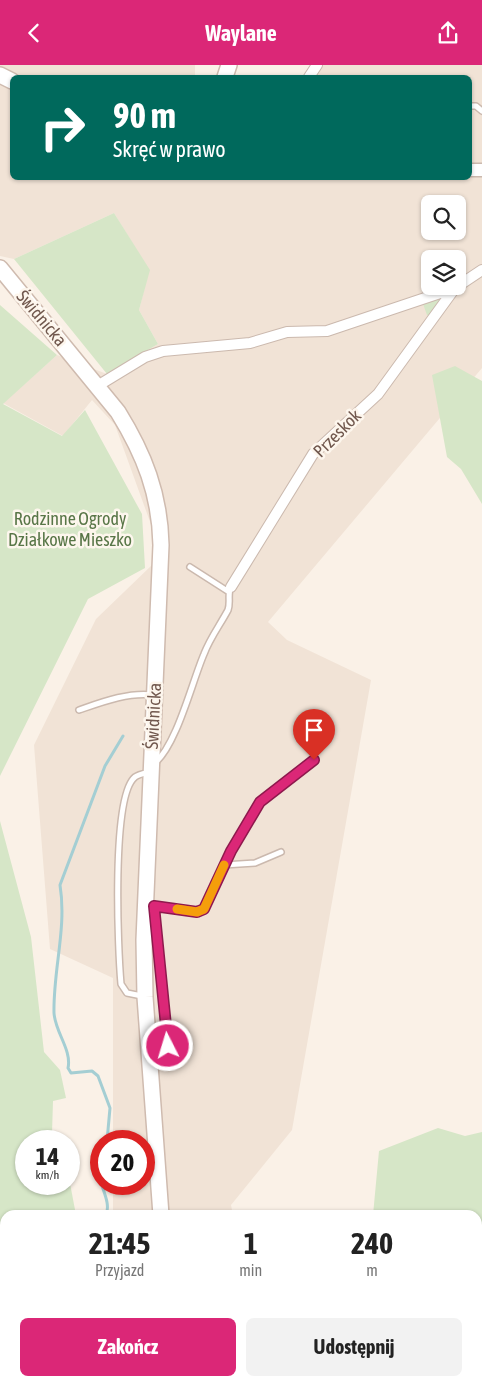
<!DOCTYPE html>
<html lang="pl">
<head>
<meta charset="utf-8">
<style>
	:root { --surface:#fff; --page:#f2f2f2; --text:#222; --muted:#767676; --accent:#db2777 }
	body { margin:0; font-family:"Asap Condensed",sans-serif; background:var(--page); color:var(--text); height:100vh; display:flex; flex-direction:column; font-size:19px; white-space:nowrap }
	* { box-sizing:border-box; margin:0 }
	p { font-size:16px; color:var(--muted) }
	.icon { flex:none; width:28px; height:28px; fill:none; stroke:currentColor; stroke-width:2; stroke-linecap:round; stroke-linejoin:round }
	.map { position:relative; flex:1; overflow:hidden }
	.side { position:absolute; left:0px; top:1145px; width:482px; height:176px; display:flex; flex-direction:column; background:var(--surface); border-radius:15px 15px 0 0; box-shadow:0 1px 4px #0004 }
	.side>* { flex:none }
	.hud { position:absolute; left:10px; top:10px; width:462px; height:105px; border-radius:8px; box-shadow:0 1px 4px #0004; background:#00695c; color:#fff; overflow:hidden }
	.buttons { position:absolute; left:421px; top:130px; display:grid; gap:10px }
	.buttons a { display:grid; place-items:center; width:45px; height:45px; border-radius:8px; background:var(--surface); box-shadow:0 1px 4px #0004; font-size:25px }
	.speed { position:absolute; left:15px; top:1065px; display:flex; gap:10px; font-size:25px; font-weight:700; text-align:center }
	.speed>* { display:grid; place-content:center; width:65px; height:65px; border-radius:50%; background:var(--surface); box-shadow:0 1px 4px #0004; line-height:1 }
	.speed small { font-size:12px; font-weight:400 }
	.speed .limit { border:8px solid #d22; background:#fff; color:#111 }
	.pin { position:absolute; display:grid; place-items:center; width:42px; height:42px; color:#fff; margin:-51px -21px; border-radius:50% 50% 50% 0; rotate:-45deg; box-shadow:0 0 5px #0007 }
	.pin .icon { rotate:45deg }
	.me { position:absolute; width:55px; margin:-28px; rotate:355deg; stroke-linejoin:round; filter:drop-shadow(0 0 4px #0008) }
	.turn { display:flex; align-items:center; gap:18px; height:105px; padding:0 20px; font-size:22px }
	.turn .icon { width:65px; height:65px; stroke-width:2.5 }
	.turn b { display:block; font-size:35px; line-height:42px }
	.eta { display:flex; justify-content:space-evenly; align-items:center; height:85px; text-align:center }
	.eta b { font-size:30px; font-weight:700; line-height:35px }
	.action { display:flex; gap:10px; margin-top:auto; padding:10px 20px }
	.action a { flex:1; height:58px; border-radius:8px; background:var(--accent); color:#fff; font-size:20px; font-weight:700; line-height:58px; text-align:center }
	.action a+a { background:var(--page); color:var(--text) }
	header { display:flex; justify-content:space-between; align-items:center; height:65px; padding:0 20px; background:var(--accent); color:#fff; font-size:22px; font-weight:700 }
	.map>svg:first-child { display:block }
	.residential { fill:#f1e3d6; fill-rule:evenodd }
	.green { fill:#d6e6c7 }
	.lines { fill:none; stroke-linecap:round; stroke-linejoin:round }
	.stream { stroke:#a4ced3; stroke-width:3 }
	.service-casing { stroke:#cbb9ae; stroke-width:8 }
	.minor-casing { stroke:#cbb9ae; stroke-width:12 }
	.tertiary-casing { stroke:#cbb9ae; stroke-width:15 }
	.secondary-casing { stroke:#cfbbaf; stroke-width:18 }
	.service { stroke:#fff; stroke-width:5 }
	.minor { stroke:#fff; stroke-width:10 }
	.tertiary { stroke:#fff; stroke-width:12 }
	.secondary { stroke:#fff; stroke-width:15 }
	.route-casing { stroke:#8e194d; stroke-width:12 }
	.route { stroke:#db2777; stroke-width:9 }
	.slow { stroke:#f59e0b; stroke-width:9 }
	.labels { text-anchor:middle; dominant-baseline:central; stroke-width:5; stroke-linejoin:round; paint-order:stroke }
	.street-label { font-size:18px; fill:#71584e; stroke:#fdf6ed }
	.park-label { font-size:18px; fill:#587647; stroke:#fdf6ed }
</style>
</head>
<body>
<header><svg class="icon" aria-label="back" viewBox="0 0 24 24"><path d="M15 5l-7 7 7 7"/></svg>Waylane<svg class="icon" aria-label="share" viewBox="0 0 24 24"><path d="M12 15V3M7 8l5-5 5 5M5 13v7h14v-7"/></svg></header>
<div class="map">
<svg width="482" height="1321" viewBox="0 0 482 1321">
	<rect width="100%" height="100%" fill="#faf1e7"/>
	<path class="residential" d="M0 0H195V12H12V112H470V12H312L314 0H482V303L268 557 287 575 371 615 292 1065 231 1140 233 1150H113V1119H144V1076H113V913L50 884 34 680 96 554 152 500 153 465 115 360 92 335 63 371 3 338 57 290 107 309 158 279 139 245 149 205 114 148 14 194 0 191ZM430 139H458V166H430ZM430 194H458V221H430Z
		M119 1316H257L258 1321H119Z"/>
	<path class="green" d="M114 148 150 205 139 245 158 279 107 309 14 194Z
		M444 232 429 251 427 250 423 239Z
		M0 240 57 290 3 339 62 371 85 345 142 449 145 503 88 534 0 711Z
		M455 301 482 316V439L461 404 447 392 432 310Z
		M0 756 31 872 44 987 60 1005 66 1033 53 1036 52 1068 55 1076H26V1119H69V1113L76 1150H5V1316H85L86 1321H0Z
		M438 1063 465 1071 482 1067V1321H273L272 1316H478V1150H373L379 1086Z"/>
	<g class="lines">
		<path class="stream" d="M107 1076 110 1043 98 1011 92 1006 71 1008 68 1003C72 985 55 967 54 948 53 905 67 863 60 820L105 701 123 671
			M101 1094C92 1114 113 1133 106 1150
			M100 1316 101 1321"/>
		<defs>
			<path id="service" d="M470 41H476L482 46
				M190 502 229 527
				M79 645C102 637 128 627 153 630
				M155 698C177 679 192 617 204 589 210 573 220 560 228 545 231 537 227 529 231 522
				M224 800 255 798 281 787
				M148 840 197 847 205 845 231 786 260 737 314 695
				M154 841 169 998
				M142 931 127 928 121 919C118 886 111 731 135 712 139 709 146 708 150 707
				M128 1321 133 1316"/>
			<path id="minor" d="M309 12 317 0
				M99 320 145 292 163 286 250 278 287 267 327 266 455 223 482 205
				M231 522 313 389 378 329 455 223"/>
			<path id="tertiary" d="M470 105H482"/>
			<path id="secondary" d="M0 10 12 16
				M225 12 229 0
				M0 203 118 347C144 389 160 429 161 480L144 875 145 932 161 1150
				M173 1316V1321"/>
		</defs>
		<use href="#service" class="service-casing"/>
		<use href="#minor" class="minor-casing"/>
		<use href="#tertiary" class="tertiary-casing"/>
		<use href="#secondary" class="secondary-casing"/>
		<use href="#service" class="service"/>
		<use href="#minor" class="minor"/>
		<use href="#tertiary" class="tertiary"/>
		<use href="#secondary" class="secondary"/>
	</g>
	<g class="lines">
		<defs>
			<path id="route" d="M168 981 154 841 197 847 204 844 231 786 260 737 314 695"/>
		</defs>
		<use href="#route" class="route-casing"/>
		<use href="#route" class="route"/>
		<path class="slow" d="M177 844 197 847 204 844 224 800"/>
	</g>
	<g class="labels">
		<g class="street-label">
			<text transform="translate(42 253) rotate(50)">Świdnicka</text>
			<text transform="translate(337 368) rotate(-45)">Przeskok</text>
			<text transform="translate(153 651) rotate(-87)">Świdnicka</text>
		</g>
		<g class="park-label">
			<text x="70" y="453">Rodzinne Ogrody<tspan x="70" dy="21">Działkowe Mieszko</tspan></text>
		</g>
	</g>
</svg>
<div class="buttons">
<a><svg class="icon" aria-label="search" viewBox="0 0 24 24"><circle cx="10" cy="10" r="6"/><path d="M15 15l6 6"/></svg></a>
<a><svg class="icon" aria-label="layers" viewBox="0 0 24 24"><path d="M12 4l9 5-9 5-9-5zM3 14l9 5 9-5"/></svg></a>
</div>
<div class="speed"><div>14<small>km/h</small></div><div class="limit">20</div></div>
<div class="pin" style="left:314px;top:695px;background:#d93025"><svg class="icon" aria-label="arrive" viewBox="0 0 24 24"><path d="M6 21V4h12l-3 4 3 4H6"/></svg></div>
<svg class="me" style="left:168px;top:981px" viewBox="-20 -20 40 40"><circle r="17" fill="#db2777" stroke="#fff" stroke-width="3"/><path d="M0-11L8 9 0 5-8 9z" fill="#fff"/></svg>
<div class="hud">
<div class="turn"><svg class="icon" aria-label="right" viewBox="0 0 24 24"><path d="M7 20v-9h11M14 6l5 5-5 5"/></svg><div><b>90 m</b>Skręć w prawo</div></div>
</div>
<section class="side">
<div class="eta">
<div><b>21:45</b><p>Przyjazd</p></div>
<div><b>1</b><p>min</p></div>
<div><b>240</b><p>m</p></div>
</div>
<div class="action"><a>Zakończ</a><a>Udostępnij</a></div>
</section>
</div>
</body>
</html>
